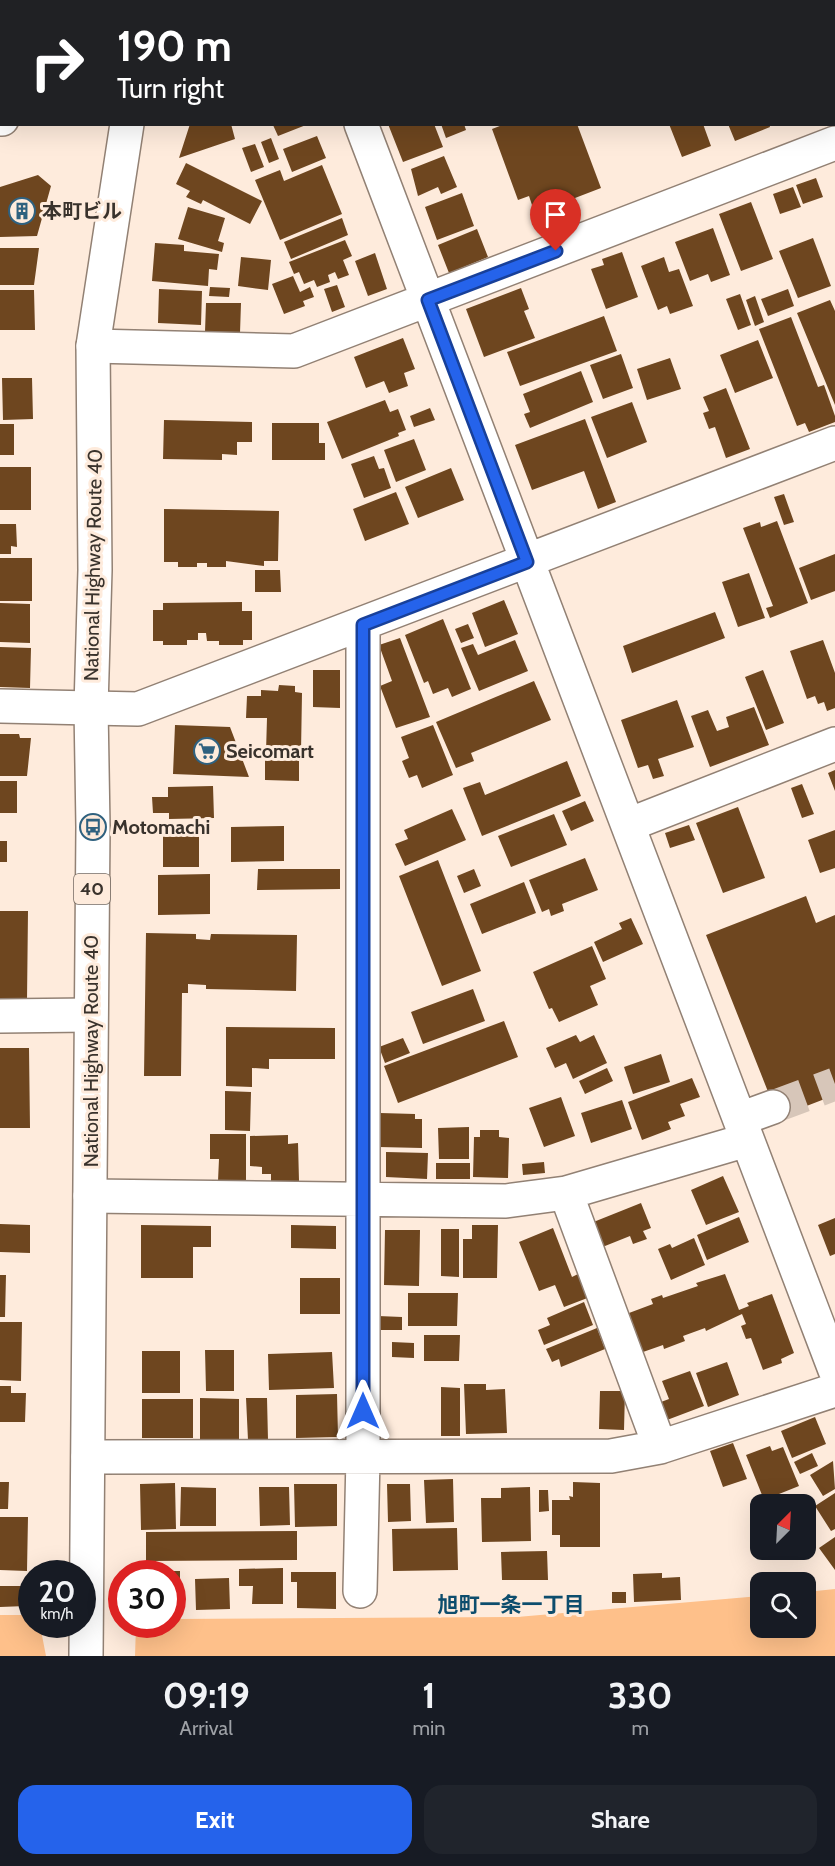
<!DOCTYPE html>
<html lang="en">
<head>
<meta charset="utf-8">
<style>
	:root { --surface:#171b24; --page:#20242c; --text:#f1f3f6; --muted:#9ea1a6; --accent:#2563eb }
	body { margin:0; font-family:Cabin,"Noto Sans JP",sans-serif; background:var(--page); color:var(--text); height:100vh; display:flex; flex-direction:column; font-size:22px; white-space:nowrap }
	* { box-sizing:border-box; margin:0 }
	p { font-size:20px; color:var(--muted) }
	.icon { flex:none; width:33px; height:33px; fill:none; stroke:currentColor; stroke-width:2; stroke-linecap:round; stroke-linejoin:round }
	.map { position:relative; height:1656px; overflow:hidden }
	.side { display:flex; flex-direction:column; background:var(--surface); flex:1 }
	.side>* { flex:none }
	.hud { position:absolute; left:0px; top:0px; width:836px; height:126px; box-shadow:0 6px 24px #0002; background:#202124; color:#fff; overflow:hidden }
	.needle { width:39px; rotate:24deg }
	.fabs { position:absolute; left:750px; top:1494px; display:grid; gap:12px }
	.fabs a { display:grid; place-items:center; width:66px; height:66px; border-radius:12px; background:var(--surface); box-shadow:0 6px 24px #0002; font-size:30px }
	.speed { position:absolute; left:18px; top:1560px; display:flex; gap:12px; font-size:30px; font-weight:700; text-align:center }
	.speed>* { display:grid; place-content:center; width:78px; height:78px; border-radius:50%; background:var(--surface); box-shadow:0 6px 24px #0002; line-height:1 }
	.speed small { font-size:15px; font-weight:400 }
	.speed .limit { border:9px solid #d22; background:#fff; color:#111 }
	.pin { position:absolute; display:grid; place-items:center; width:51px; height:51px; color:#fff; margin:-62px -26px; border-radius:50% 50% 50% 0; rotate:-45deg; box-shadow:0 0 6px #0007 }
	.pin .icon { rotate:45deg }
	.me { position:absolute; width:66px; margin:-33px; rotate:0deg; stroke-linejoin:round; filter:drop-shadow(0 0 4px #0008) }
	.turn { display:flex; align-items:center; gap:21px; height:126px; padding:0 18px; font-size:27px }
	.turn .icon { width:78px; height:78px; stroke-width:2.5 }
	.turn b { display:block; font-size:42px; line-height:51px }
	.eta { display:flex; justify-content:space-evenly; align-items:center; height:102px; text-align:center }
	.eta b { font-size:36px; font-weight:800; line-height:42px }
	.button { display:flex; gap:12px; margin-top:auto; padding:12px 18px }
	.button a { flex:1; height:69px; border-radius:18px; background:var(--accent); color:#fff; font-size:24px; font-weight:800; line-height:69px; text-align:center }
	.button a+a { background:var(--page); color:var(--text) }
	.map>svg:first-child { display:block }
	.green { fill:#fec08a }
	.building { fill:#6e461f }
	.lines { fill:none; stroke-linecap:round; stroke-linejoin:round }
	.minor-tunnel { stroke:#d7c6b9; stroke-width:33; stroke-dasharray:33 16; stroke-linecap:butt }
	.minor-casing { stroke:#928174; stroke-width:36 }
	.major-casing { stroke:#928174; stroke-width:36 }
	.highway-casing { stroke:#928174; stroke-width:36 }
	.minor { stroke:#fff; stroke-width:33 }
	.major { stroke:#fff; stroke-width:33 }
	.highway { stroke:#fff; stroke-width:33 }
	.route-casing { stroke:#184099; stroke-width:15 }
	.route { stroke:#2563eb; stroke-width:10 }
	.labels { text-anchor:middle; dominant-baseline:central; stroke-width:6; stroke-linejoin:round; paint-order:stroke }
	.shield { fill:#feebdc; stroke:#746a61; stroke-width:1.5 }
	.shield-label { font-size:18px; font-weight:bold; fill:#39322c }
	.poi-label { font-size:20px; font-weight:bold; fill:#39322c; stroke:#feebdc; text-anchor:start }
	.street-label { font-size:20px; fill:#39322c; stroke:#feebdc }
	.neighbourhood-label { font-size:21px; font-weight:bold; fill:#0d4d6d; stroke:#feebdc }
</style>
</head>
<body>
<div class="map">
<svg width="835" height="1656" viewBox="0 0 835 1656">
	<rect width="100%" height="100%" fill="#feebdc"/>
	<path class="green" d="M835 1589V1656H135L136 1625 172 1624 173 1619 517 1617 760 1596V1628H806V1592Z
		M0 1615H31L32 1624 40 1625 46 1656H0Z"/>
	<path class="building" d="M190 124H231L235 139 179 158Z
		M388 124H434L443 147 403 162Z
		M441 124H464L466 130 446 138Z
		M505 124H577L601 188 575 198 577 202 555 210 553 205 543 208 541 202 532 205 529 196 518 200 492 129Z
		M669 124H703L711 146 682 157Z
		M728 124H769L770 127 735 141Z
		M273 125H306L278 136Z
		M317 136 326 158 292 172 283 149Z
		M271 138 279 159 269 163 261 142Z
		M255 144 264 167 251 172 242 148Z
		M444 156 457 187 441 194 438 187 418 196 411 169Z
		M186 163 262 201 250 224 203 200 201 204 186 197 190 191 176 184Z
		M322 165 342 214 280 240 255 180 280 170 284 181Z
		M38 175 51 186 37 236 0 237V187Z
		M816 178 823 197 803 204 796 185Z
		M793 187 801 207 780 214 773 194Z
		M462 193 474 226 437 240 425 207Z
		M751 202 773 259 741 271 719 214Z
		M188 207 225 218 218 241 224 243 222 252 178 239Z
		M342 218 348 235 291 259 284 242Z
		M713 228 730 275 711 282 708 274 690 281 675 242Z
		M477 229 488 257 449 273 438 245Z
		M813 238 831 286 798 298 779 251Z
		M345 240 352 256 343 260 349 275 338 279 335 272 328 275 330 282 317 287 314 280 304 284 299 272 294 274 289 262Z
		M155 243 184 245V251L219 254 217 270 209 269 208 286 152 281Z
		M0 248H39L34 285H0Z
		M622 252 638 297 606 309 591 269 604 265 602 259Z
		M375 253 387 289 368 296 355 261Z
		M241 257 271 260 268 290 238 286Z
		M664 257 669 272 679 269 693 306 670 314 667 306 658 310 641 266Z
		M293 276 300 292 310 287 314 297 303 301 305 306 284 314 272 284Z
		M337 285 345 307 332 312 324 289Z
		M210 287 230 288 229 297 209 296Z
		M521 288 529 309 524 311 535 338 484 357 466 309Z
		M159 289 202 291 201 325 158 323Z
		M788 289 794 306 768 316 761 299Z
		M0 290H34L35 330H0Z
		M740 294 751 325 738 330 726 299Z
		M755 296 764 322 755 326 746 300Z
		M830 300 835 311V405L797 313Z
		M206 303H241L240 333 205 332Z
		M604 316 617 351 520 386 507 352Z
		M791 317 818 387 824 385 835 416V422L809 432 805 423 797 426 759 329Z
		M403 338 415 369 404 373 408 386 389 393 384 381 366 388 354 357Z
		M758 340 773 378 735 393 720 355Z
		M621 354 633 388 603 399 590 365Z
		M670 358 681 389 647 400 637 369Z
		M581 371 593 402 530 428 524 414 530 412 523 394Z
		M2 378H32L33 419 3 420Z
		M726 388 750 449 726 458 715 427 709 429 703 413 709 411 703 397Z
		M385 400 390 412 398 409 406 430 398 433 399 436 342 459 327 422Z
		M632 402 647 442 607 458 591 417Z
		M430 408 435 420 414 427 410 416Z
		M585 419 616 502 598 509 584 471 532 490 515 445Z
		M164 420 252 422V442H237V455L222 454V460L163 459Z
		M272 423H319V443H325V460H272Z
		M0 424H14V455H0Z
		M414 439 426 470 396 482 384 450Z
		M374 456 379 469 384 468 391 488 364 498 351 464Z
		M0 467H31V510H0Z
		M451 468 464 500 418 518 405 487Z
		M396 492 409 524 365 541 353 509Z
		M784 494 794 522 784 525 774 497Z
		M164 509 279 511 278 561H264V566L226 561V567H207V563H197V567H178V562H164Z
		M777 521 808 603 770 618 766 608 773 606 743 528 760 522 761 527Z
		M0 524H16L17 547 11 546V554H0Z
		M835 554V591L811 600 799 568Z
		M0 558H32V601H0Z
		M255 570H280L281 592H255Z
		M749 573 765 618 738 627 722 582Z
		M504 600 518 634 485 647 472 613Z
		M242 602V611H252V640H243V645H219V641H207L206 633H198V640H187V645H163V641H153V610H163V603Z
		M0 603 30 604V643L0 642Z
		M715 612 725 638 632 673 623 646Z
		M443 619 471 689 452 697 448 688 433 694 428 681 424 683 405 635Z
		M468 624 474 638 461 643 455 629Z
		M400 638 430 717 396 728 380 686 392 681 379 645Z
		M515 640 528 671 479 691 461 648 473 644 478 655Z
		M823 640 835 673V708L827 711 824 702 818 704 815 696 807 699 790 651Z
		M0 647 31 648 30 688 0 687Z
		M313 670H340V708L313 707Z
		M763 670 784 723 766 730 745 677Z
		M534 681 551 720 471 753 474 761 456 768 436 722Z
		M279 685 295 686V692L302 693 301 752H266L267 718H246L247 696H261V690L278 691Z
		M677 700 694 747 658 759 664 776 653 779 648 765 638 768 621 720Z
		M754 707 769 745 710 767 691 716 708 710 717 731 729 727 726 717Z
		M175 725 230 727 249 777 173 774Z
		M433 725 453 775 422 788 417 775 409 778 402 761 409 758 401 737Z
		M0 734H19L20 738H31L27 776H0Z
		M265 758 299 759V781L265 780Z
		M567 761 581 796 482 836 463 788 480 782 485 795Z
		M835 770V791L828 773Z
		M0 781H17V813H0Z
		M802 784 814 814 802 818 791 788Z
		M213 786 214 818 169 819V813H153L152 797H168V787Z
		M585 801 594 821 571 831 562 811Z
		M738 807 765 878 723 893 696 823Z
		M452 809 466 840 405 866 395 844 408 839 404 830Z
		M554 814 567 845 511 867 498 836Z
		M689 825 695 840 670 848 665 833Z
		M199 826V867H163V827Z
		M284 826V861L231 862V827Z
		M835 830V868L820 873 808 840Z
		M0 841H7V862H0Z
		M585 858 598 890 562 904 564 911 551 916 549 909 542 912 529 880Z
		M438 860 481 971 442 986 399 876Z
		M258 869H340V889L257 890Z
		M474 869 481 886 464 893 457 876Z
		M210 874V914L158 915V875Z
		M524 882 536 913 482 934 470 904Z
		M806 896 816 923 835 915V1095L778 1117 706 935Z
		M0 911H28L27 1000H0Z
		M631 918 643 944 603 962 594 942 622 929 619 923Z
		M146 933 196 934V939L210 940 211 934 297 935 296 991 206 989V985L188 984V993H182L181 1076H144Z
		M592 946 606 979 590 986 598 1005 559 1022 552 1008 549 1009 533 972Z
		M473 989 485 1021 423 1044 411 1012Z
		M504 1021 518 1057 398 1103 384 1066Z
		M226 1027 335 1028V1059H269V1069L252 1068V1087L226 1086Z
		M576 1035 580 1042 594 1035 607 1063 573 1079 566 1063 555 1068 546 1048Z
		M403 1038 410 1053 385 1063 379 1047Z
		M0 1048H29L30 1128H0Z
		M661 1054 670 1082 633 1094 624 1067Z
		M607 1068 613 1081 585 1094 579 1081Z
		M692 1078 700 1097 680 1104 685 1116 668 1122 671 1129 642 1140 628 1102Z
		M225 1091 251 1092 250 1131 225 1130Z
		M561 1097 575 1136 544 1147 529 1108Z
		M622 1100 632 1129 591 1143 581 1113Z
		M380 1113 415 1114V1119H422V1148L379 1147Z
		M469 1127V1159H439L438 1128Z
		M480 1130H499V1137L509 1138 508 1178 473 1177 474 1137H480Z
		M210 1134H246V1182L218 1181 219 1159H210Z
		M288 1135V1144L298 1143 299 1181H271V1174H262V1167L250 1166V1136Z
		M386 1152 428 1153 427 1179 386 1177Z
		M544 1162 545 1173 523 1175 522 1164Z
		M436 1163H470V1179H436Z
		M723 1176 739 1212 706 1225 691 1190Z
		M641 1203 651 1228 643 1231 647 1239 633 1244 630 1236 600 1248 591 1223Z
		M739 1217 749 1242 707 1260 697 1235Z
		M835 1218V1254L830 1256 818 1225Z
		M0 1224 30 1225V1253L0 1252Z
		M141 1225 211 1226V1247H193V1278H141Z
		M291 1225 336 1226V1249L291 1248Z
		M472 1225H498L497 1278H463V1239H472Z
		M553 1228 572 1277 580 1273 590 1297 564 1307 555 1285 539 1291 519 1242Z
		M441 1229H459V1277L441 1276Z
		M385 1230H420L419 1286 384 1285Z
		M694 1238 705 1265 671 1280 658 1249 670 1244 672 1248Z
		M725 1274 739 1310 749 1306 747 1303 772 1294 794 1353 781 1359 782 1363 763 1370 751 1338 746 1339 741 1326 746 1324 742 1314 706 1331 705 1328 683 1336 685 1341 664 1349 663 1345 643 1352 629 1313 653 1304 651 1299 662 1295 663 1298 698 1286 696 1283Z
		M0 1275H6L5 1317H0Z
		M300 1278H340V1314H300Z
		M408 1293H458L457 1326H408Z
		M584 1302 593 1325 544 1345 538 1330 550 1325 547 1318Z
		M378 1316 402 1317V1330H377Z
		M0 1322H22L21 1381 0 1380Z
		M597 1328 605 1349 561 1367 559 1359 552 1362 546 1349Z
		M424 1335H460L459 1361H424Z
		M392 1342 414 1343V1358L392 1357Z
		M205 1350H234V1391H206Z
		M142 1351H180V1393H142Z
		M332 1352 334 1388 269 1390 268 1354Z
		M727 1362 739 1395 708 1407 696 1373Z
		M690 1371 704 1406 667 1420 661 1402 669 1399 662 1381Z
		M464 1384H486V1390L505 1389 507 1433 466 1434Z
		M0 1386H11V1393H26L25 1422H0Z
		M441 1387 460 1388V1436H441Z
		M600 1391H625L624 1430 599 1429Z
		M337 1394 338 1437 296 1438V1395Z
		M200 1398 239 1399V1439H200Z
		M246 1398H267L268 1440H248Z
		M142 1399H193V1438H142Z
		M815 1417 826 1444 792 1458 781 1431Z
		M733 1443 747 1479 723 1487 710 1451Z
		M770 1446 772 1451 783 1447 799 1486 764 1500 746 1455Z
		M812 1453 818 1466 800 1474 794 1462Z
		M833 1461 835 1489 823 1496 810 1475Z
		M453 1479 454 1522 426 1523 424 1480Z
		M0 1482H9L8 1509H0Z
		M573 1482 600 1483V1547H560V1535H552V1500H570L569 1496 573 1497Z
		M175 1483 176 1529 141 1530 140 1484Z
		M294 1484H337V1526L295 1527Z
		M387 1484H410L411 1521 388 1522Z
		M181 1487 216 1488V1526H180Z
		M259 1487H289L290 1525 260 1526Z
		M530 1487 531 1541 482 1542 481 1498H501V1488Z
		M539 1490H548L549 1511 539 1512Z
		M835 1493V1529L831 1531 815 1506Z
		M0 1517H28L27 1571 0 1570Z
		M457 1528 458 1570 393 1571 392 1529Z
		M297 1531V1560L146 1561V1532Z
		M835 1537V1570L819 1548Z
		M547 1551 548 1580H502L501 1552Z
		M283 1568V1604H252L253 1586H239V1569Z
		M141 1571H180V1607H172V1574H141Z
		M291 1572H336V1609L297 1608V1582H291Z
		M662 1573V1578L680 1577 681 1600 634 1602 633 1574Z
		M229 1578 230 1609 196 1610 195 1579Z
		M0 1586H26V1606L0 1607Z
		M612 1592H626V1603H612Z"/>
	<g class="lines">
		<path class="minor-tunnel" d="M773 1107 835 1084"/>
		<defs>
			<path id="minor" d="M29 0V2
				M0 119H2
				M361 124 835 1370
				M93 346 294 351 835 143
				M0 706 138 709 835 443
				M628 825 835 744
				M0 1016 90 1015
				M740 1119 773 1107
				M566 1193 660 1447
				M90 1196 506 1201 566 1193 747 1140
				M88 1457 611 1456 660 1447 835 1390
				M360 1591 363 1457V625"/>
			<path id="major" d="M148 2V0"/>
			<path id="highway" d="M308 2 312 0
				M86 1656 93 827 91 707 95 570 93 346 127 124"/>
		</defs>
		<use href="#minor" class="minor-casing"/>
		<use href="#major" class="major-casing"/>
		<use href="#highway" class="highway-casing"/>
		<use href="#minor" class="minor"/>
		<use href="#major" class="major"/>
		<use href="#highway" class="highway"/>
	</g>
	<g class="lines">
		<defs>
			<path id="route" d="M363 1411V625L527 562 428 300 556 251"/>
		</defs>
		<use href="#route" class="route-casing"/>
		<use href="#route" class="route"/>
	</g>
	<defs>
		<symbol id="building-ring" viewBox="-11 -11 22 22"><circle r="9.5" fill="#feebdc" stroke="#2f617f" stroke-width="1.5"/><path d="M-4-6H4V6H1V3H-1V6H-4ZM-2.5-4.3h1.7v1.8h-1.7ZM.8-4.3h1.7v1.8H.8ZM-2.5-1h1.7V.8h-1.7ZM.8-1h1.7V.8H.8Z" fill="#2f617f"/></symbol>
		<symbol id="supermarket-ring" viewBox="-11 -11 22 22"><circle r="9.5" fill="#feebdc" stroke="#2f617f" stroke-width="1.5"/><path d="M-6-5.5h2.5l.6 2H6L4.5 2H-2.5L-4.4-4H-6ZM-1.5 3.2a1.3 1.3 0 1 0 .1 0ZM3 3.2a1.3 1.3 0 1 0 .1 0Z" fill="#2f617f"/></symbol>
		<symbol id="bus-ring" viewBox="-11 -11 22 22"><circle r="9.5" fill="#feebdc" stroke="#2f617f" stroke-width="1.5"/><path d="M-5-6H5V4H4V6H2V4H-2V6H-4V4H-5ZM-3.5-4V0h7V-4ZM-3.5 1.2v1.5H-2V1.2ZM2 1.2v1.5H3.5V1.2Z" fill="#2f617f"/></symbol>
	</defs>
	<g fill-rule="evenodd">
		<use href="#building-ring" x="7" y="196" width="30" height="30"/>
		<use href="#supermarket-ring" x="192" y="736" width="30" height="30"/>
		<use href="#bus-ring" x="78" y="812" width="30" height="30"/>
	</g>
	<g class="labels">
		<rect class="shield" x="74" y="874" width="36" height="30" rx="4.5"/>
		<g class="shield-label">
			<text x="92" y="889">40</text>
		</g>
		<g class="poi-label">
			<text x="42" y="211">本町ビル</text>
			<text x="226" y="751">Seicomart</text>
			<text x="112" y="827">Motomachi</text>
		</g>
		<g class="street-label">
			<text transform="translate(93 565) rotate(-89)">National Highway Route 40</text>
			<text transform="translate(91 1051) rotate(-90)">National Highway Route 40</text>
		</g>
		<g class="neighbourhood-label">
			<text x="511" y="1604">旭町一条一丁目</text>
		</g>
	</g>
</svg>
<div class="fabs">
<a><svg class="needle" viewBox="-14 -14 28 28"><path d="M0-13l5 13h-10z" fill="#e53935"/><path d="M0 13l5-13h-10z" fill="#9ea1a6"/></svg></a>
<a><svg class="icon" aria-label="search" viewBox="0 0 24 24"><circle cx="10" cy="10" r="6"/><path d="M15 15l6 6"/></svg></a>
</div>
<div class="speed"><div>20<small>km/h</small></div><div class="limit">30</div></div>
<div class="pin" style="left:556px;top:251px;background:#d93025"><svg class="icon" aria-label="arrive" viewBox="0 0 24 24"><path d="M6 21V4h12l-3 4 3 4H6"/></svg></div>
<svg class="me" style="left:363px;top:1411px" viewBox="-20 -20 40 40"><path d="M0-17L14 15 0 8-14 15z" fill="#2563eb" stroke="#fff" stroke-width="4"/></svg>
<div class="hud">
<div class="turn"><svg class="icon" aria-label="right" viewBox="0 0 24 24"><path d="M7 20v-9h11M14 6l5 5-5 5"/></svg><div><b>190 m</b>Turn right</div></div>
</div>
</div>
<section class="side">
<div class="eta">
<div><b>09:19</b><p>Arrival</p></div>
<div><b>1</b><p>min</p></div>
<div><b>330</b><p>m</p></div>
</div>
<div class="button"><a>Exit</a><a>Share</a></div>
</section>
</body>
</html>
